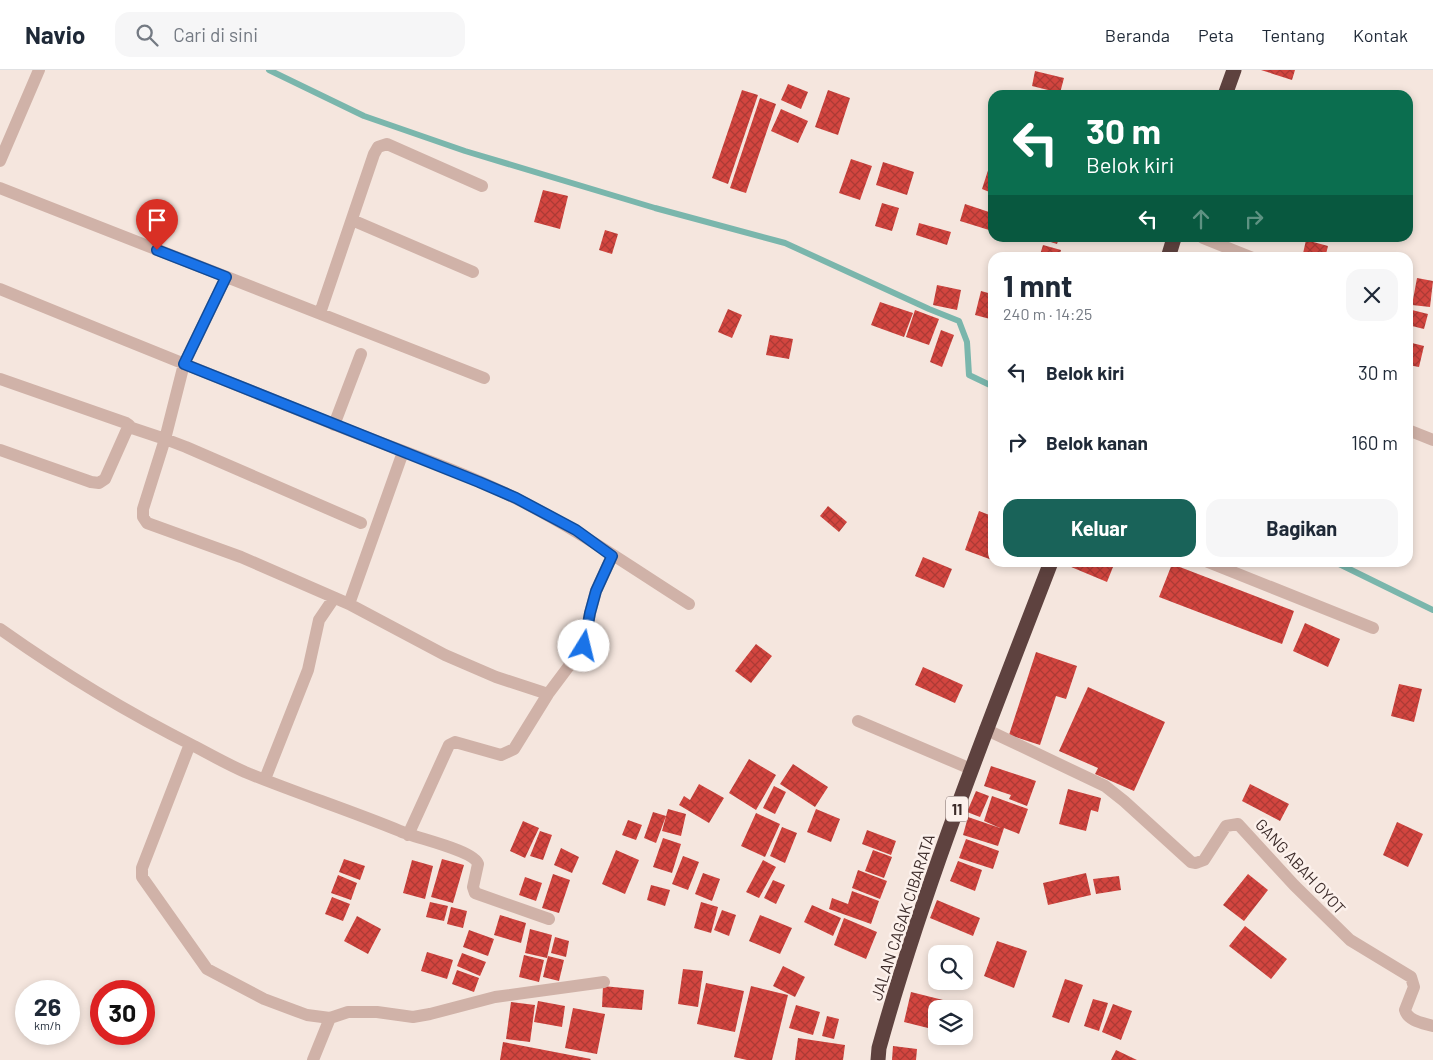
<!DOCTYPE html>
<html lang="id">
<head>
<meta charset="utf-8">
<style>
	:root { --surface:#fff; --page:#f6f6f7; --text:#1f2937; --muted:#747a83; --line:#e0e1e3; --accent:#196359 }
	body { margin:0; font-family:Barlow,sans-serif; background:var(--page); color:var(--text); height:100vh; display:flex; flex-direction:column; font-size:19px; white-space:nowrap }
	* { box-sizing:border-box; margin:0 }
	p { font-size:16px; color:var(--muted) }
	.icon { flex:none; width:28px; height:28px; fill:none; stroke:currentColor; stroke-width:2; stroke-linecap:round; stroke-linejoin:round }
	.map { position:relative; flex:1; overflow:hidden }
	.details { position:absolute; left:988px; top:182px; width:425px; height:315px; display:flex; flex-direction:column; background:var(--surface); border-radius:15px; box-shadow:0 2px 8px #0003 }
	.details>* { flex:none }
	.hud { position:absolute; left:988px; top:20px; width:425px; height:152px; border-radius:15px; box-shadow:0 2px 8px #0003; background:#0b6e4f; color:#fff; overflow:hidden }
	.buttons { position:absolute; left:928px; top:875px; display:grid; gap:10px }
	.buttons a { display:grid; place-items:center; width:45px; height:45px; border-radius:10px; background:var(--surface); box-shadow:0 2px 8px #0003; font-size:25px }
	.speed { position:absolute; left:15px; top:910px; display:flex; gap:10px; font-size:25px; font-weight:700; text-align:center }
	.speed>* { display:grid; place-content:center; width:65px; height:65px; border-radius:50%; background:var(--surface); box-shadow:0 2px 8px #0003; line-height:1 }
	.speed small { font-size:12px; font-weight:400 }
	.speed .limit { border:8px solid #d22; background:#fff; color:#111 }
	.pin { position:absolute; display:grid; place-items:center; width:42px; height:42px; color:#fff; margin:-51px -21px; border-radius:50% 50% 50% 0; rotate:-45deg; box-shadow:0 0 5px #0007 }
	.pin .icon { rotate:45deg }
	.me { position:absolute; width:55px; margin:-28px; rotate:9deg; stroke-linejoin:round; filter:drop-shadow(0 0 4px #0008) }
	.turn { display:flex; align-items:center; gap:18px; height:105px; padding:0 15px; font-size:22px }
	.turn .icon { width:65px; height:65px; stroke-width:2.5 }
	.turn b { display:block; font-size:35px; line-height:42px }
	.lanes { display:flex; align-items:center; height:48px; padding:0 15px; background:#0003; justify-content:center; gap:25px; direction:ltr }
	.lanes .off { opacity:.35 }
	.round { display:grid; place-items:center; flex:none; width:52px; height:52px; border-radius:15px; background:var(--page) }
	.summary { display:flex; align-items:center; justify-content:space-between; height:85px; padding:0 15px }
	h1 { font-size:30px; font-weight:700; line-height:38px }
	.button { display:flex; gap:10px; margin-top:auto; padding:10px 15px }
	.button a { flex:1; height:58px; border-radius:15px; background:var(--accent); color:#fff; font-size:20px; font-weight:700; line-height:58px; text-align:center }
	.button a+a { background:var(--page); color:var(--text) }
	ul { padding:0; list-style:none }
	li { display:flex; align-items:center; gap:15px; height:70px; padding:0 15px }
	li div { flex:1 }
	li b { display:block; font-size:19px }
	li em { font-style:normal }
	header { display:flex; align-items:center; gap:30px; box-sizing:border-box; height:70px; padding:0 25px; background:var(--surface); border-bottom:1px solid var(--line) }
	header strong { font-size:24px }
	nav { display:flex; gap:28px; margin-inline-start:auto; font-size:18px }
	.search { width:350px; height:45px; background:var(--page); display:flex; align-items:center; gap:12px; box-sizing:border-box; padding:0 18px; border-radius:15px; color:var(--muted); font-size:19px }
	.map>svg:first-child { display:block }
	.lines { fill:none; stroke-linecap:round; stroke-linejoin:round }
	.stream { stroke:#7ab6ac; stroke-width:6 }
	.building { fill:url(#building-cross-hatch) }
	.street { stroke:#d0b2a8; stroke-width:12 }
	.highway { stroke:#5e423f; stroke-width:15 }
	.route-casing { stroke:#114b97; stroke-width:12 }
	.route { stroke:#1a73e8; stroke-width:9 }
	.labels { text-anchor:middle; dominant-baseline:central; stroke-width:5; stroke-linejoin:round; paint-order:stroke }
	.shield { fill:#fcf1ec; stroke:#766664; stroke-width:1 }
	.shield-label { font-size:15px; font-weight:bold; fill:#3c2b29 }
	.street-label { font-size:16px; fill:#3c2b29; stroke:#fcf1ec }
</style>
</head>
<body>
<header>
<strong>Navio</strong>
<div class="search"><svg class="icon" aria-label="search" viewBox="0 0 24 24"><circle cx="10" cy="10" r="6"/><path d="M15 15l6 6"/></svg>Cari di sini</div>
<nav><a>Beranda</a><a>Peta</a><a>Tentang</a><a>Kontak</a></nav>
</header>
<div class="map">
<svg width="1433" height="990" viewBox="0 0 1433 990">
	<defs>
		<pattern id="building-cross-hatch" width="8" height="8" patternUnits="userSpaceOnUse" patternTransform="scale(1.25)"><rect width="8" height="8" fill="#d3453f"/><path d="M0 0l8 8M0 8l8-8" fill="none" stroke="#ac3a35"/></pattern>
	</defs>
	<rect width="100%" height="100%" fill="#f5e6de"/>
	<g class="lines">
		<path class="stream" d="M269 0 364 46 465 81 655 138 785 173 929 239 959 251 967 272 969 305 992 316
			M1335 492 1433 540"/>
	</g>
	<path class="building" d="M1261 0H1295L1292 10Z
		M1035 1 1064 8 1060 23 1032 16Z
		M788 14 808 22 801 39 781 30Z
		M742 20 758 25 728 114 712 108Z
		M828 20 850 28 838 65 815 57Z
		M760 28 776 34 746 123 730 118Z
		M781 39 808 51 798 73 771 61Z
		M992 88V123L982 119Z
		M851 89 872 96 860 130 839 123Z
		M883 92 914 102 907 125 876 115Z
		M543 120 568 126 560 159 534 152Z
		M882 133 899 138 892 161 875 156Z
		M965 134 992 143 989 160 960 151Z
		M919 153 951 162 947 175 916 165Z
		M605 160 618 164 612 184 599 180Z
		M1038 168H1059L1057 174Z
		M1306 170 1328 176 1325 188H1302Z
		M1043 175 1061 180 1059 188H1039Z
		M1417 208 1433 211 1430 237 1412 235Z
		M937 215 961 220 957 240 933 235Z
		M981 221 992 224V238L990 249 975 245Z
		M880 232 913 243 904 267 871 255Z
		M728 239 742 245 732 268 718 262Z
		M1408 239 1428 244 1424 259 1408 255Z
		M915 240 939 249 929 275 906 267Z
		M941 260 954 265 942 297 930 292Z
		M770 265 793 269 789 289 766 285Z
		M1408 272 1424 276 1419 297 1408 295Z
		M828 436 847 452 839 462 820 446Z
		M979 441 992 446V490L965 480Z
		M923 487 952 499 944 518 915 506Z
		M1065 492H1115L1107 512 1064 494Z
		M1172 494 1294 541 1282 574 1159 527Z
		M1305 553 1340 569 1328 597 1293 581Z
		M756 574 772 586 751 613 735 601Z
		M1036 582 1077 596 1066 629 1056 626 1040 675 1009 665Z
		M923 597 963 615 955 633 915 615Z
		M1399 614 1422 619 1414 652 1391 646Z
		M1088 617 1165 652 1134 721 1095 704 1098 698 1059 681Z
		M749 689 776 705 756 740 729 723Z
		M793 694 828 717 815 737 780 714Z
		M991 696 1036 711 1027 736 1009 729 1011 725 984 716Z
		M699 714 724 728 709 753 679 735 684 726 690 730Z
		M1250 714 1289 734 1280 751 1242 731Z
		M774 716 786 722 775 744 763 738Z
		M1068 719 1101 728 1098 742 1091 740 1086 761 1059 754Z
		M976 721 989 726 980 747 967 742Z
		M992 726 1028 739 1019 764 1004 758 998 776 963 765 968 747 1000 758 984 751Z
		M668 739 686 744 681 766 662 761Z
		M816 739 840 749 831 772 807 762Z
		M653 742 666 746 656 773 644 768Z
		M756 743 780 754 765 787 741 776Z
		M628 750 642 755 636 770 622 765Z
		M523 751 539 758 525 788 510 781Z
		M1397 752 1423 764 1408 797 1383 785Z
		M782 757 797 763 785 793 770 786Z
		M867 760 896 771 891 785 862 774Z
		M540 761 552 765 543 790 530 786Z
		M663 768 681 774 672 803 653 797Z
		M966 769 999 781 993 799 959 788Z
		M561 778 579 787 572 803 554 795Z
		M616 780 639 790 625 824 602 814Z
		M873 780 892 787 884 808 865 801Z
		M683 786 699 792 688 820 672 814Z
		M344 789 365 796 360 810 339 802Z
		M442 789 464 795 453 833 431 827Z
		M412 790 433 796 425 829 403 823Z
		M763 790 776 797 759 828 746 822Z
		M958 791 982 800 975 821 950 811Z
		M858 800 887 811 880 829 852 818Z
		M703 803 720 809 712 831 695 824Z
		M1086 803 1091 825 1048 835 1043 813Z
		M553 804 570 810 559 843 542 838Z
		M1248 804 1268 820 1244 851 1223 835Z
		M338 805 357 813 351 830 331 823Z
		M1119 806 1121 820 1096 824 1093 809Z
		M525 807 542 813 536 831 519 825Z
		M773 810 785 815 776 834 764 828Z
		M651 815 670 820 665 836 647 830Z
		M852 821 879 831 871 854 829 839 832 828 848 834Z
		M332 827 350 834 343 851 325 844Z
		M937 830 980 848 973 866 930 848Z
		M430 832 448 836 444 851 426 847Z
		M701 832 718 837 711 863 694 858Z
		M812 835 841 848 833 866 804 852Z
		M451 837 467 841 463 858 447 854Z
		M722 840 736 845 729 866 714 860Z
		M500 845 526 853 521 873 494 865Z
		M760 845 792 858 780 884 749 871Z
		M357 846 381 859 368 884 344 871Z
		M844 848 877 862 866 889 834 875Z
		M1245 856 1287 889 1271 909 1229 876Z
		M530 859 552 865 547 888 525 883Z
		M469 860 494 869 488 886 463 877Z
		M555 867 569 871 566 887 551 883Z
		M997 871 1027 881 1014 918 984 906Z
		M427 882 453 890 447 909 421 901Z
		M462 883 486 892 480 906 457 896Z
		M524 885 544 890 539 912 519 907Z
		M548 886 564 890 559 911 543 907Z
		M783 896 805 907 795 927 773 916Z
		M683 899 703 901 698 937 678 934Z
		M457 900 479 908 474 922 452 914Z
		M1065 909 1083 915 1069 953 1052 947Z
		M706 913 744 921 735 962 697 954Z
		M603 916 644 920 642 940 602 937Z
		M751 916 788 925 772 990H747L734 987Z
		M911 922 943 930 941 939H936V960L904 952Z
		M1093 929 1108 933 1099 961 1084 956Z
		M538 931 565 936 562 957 534 952Z
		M511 932 535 935 530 972 506 969Z
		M1113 934 1132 941 1121 970 1102 962Z
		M796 935 820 942 813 965 789 958Z
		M573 938 605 944 597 984 565 978Z
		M827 946 839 949 834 969 822 966Z
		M798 968 845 975 843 990H795Z
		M503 972 591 989 590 990H500Z
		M893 976 917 979 916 990H892Z
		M1116 980 1137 990H1111Z"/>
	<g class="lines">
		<path class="street" d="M0 91 39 0
			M0 118 484 308
			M352 150 473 202
			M1203 168 1253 188
			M226 207 184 294 165 369 186 377 361 453
			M0 219C111 264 222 310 333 354 394 379 458 399 517 429 577 459 632 498 689 534
			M320 243 374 84 378 77 387 74 482 116
			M0 309 126 353 129 355 105 409 99 413 91 412 0 380
			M334 355 361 284
			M129 357 165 369 143 439V447L147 453 241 487 349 534 445 585 496 607 548 624
			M1408 360 1433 370
			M1208 492 1373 558
			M349 534 403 382
			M0 559C62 603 126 642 194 676 211 685 227 694 245 702 296 723 349 740 400 761 415 768 474 780 478 794L473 817 475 823 549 849
			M858 651 971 699
			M985 659 1105 716 1124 731 1191 792 1196 793 1204 790 1226 756 1238 754 1294 815 1350 870 1411 907 1414 917 1405 940C1408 951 1423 953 1433 956
			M190 674 142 798V807L207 899 264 929 307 945 330 948 348 942H377L413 947 430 944 495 927 604 912
			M265 709 308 600 319 550 334 528
			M408 765 449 675 455 672 501 685 514 679 548 624 584 576 590 543 596 521 612 486
			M313 990 330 948"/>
		<path class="highway" d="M1225 25 1234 0
			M1168 188 1174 168
			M878 990 879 978C925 812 989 653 1051 492"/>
	</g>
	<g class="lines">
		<defs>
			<path id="route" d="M157 180 226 207 184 294 479 412 516 428 576 460 612 486 596 521 590 543 584 576"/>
		</defs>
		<use href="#route" class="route-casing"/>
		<use href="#route" class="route"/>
	</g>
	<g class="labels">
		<rect class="shield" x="946" y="726.5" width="22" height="25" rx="4"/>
		<g class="shield-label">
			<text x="957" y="739">11</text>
		</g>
		<g class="street-label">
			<text transform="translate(1301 796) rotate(47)">GANG ABAH OYOT</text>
			<text transform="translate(902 847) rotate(-72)">JALAN CAGAK CIBARATA</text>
		</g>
	</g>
</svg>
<div class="buttons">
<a><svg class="icon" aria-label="search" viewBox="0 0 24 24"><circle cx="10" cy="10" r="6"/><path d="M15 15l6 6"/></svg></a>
<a><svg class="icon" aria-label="layers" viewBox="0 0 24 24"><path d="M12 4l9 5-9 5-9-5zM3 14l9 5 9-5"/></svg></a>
</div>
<div class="speed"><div>26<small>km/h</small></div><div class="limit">30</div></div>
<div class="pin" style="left:157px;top:180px;background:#d93025"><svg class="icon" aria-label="arrive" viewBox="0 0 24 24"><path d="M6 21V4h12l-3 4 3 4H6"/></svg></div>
<svg class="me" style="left:584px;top:576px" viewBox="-20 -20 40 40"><circle r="19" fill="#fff"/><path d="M0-13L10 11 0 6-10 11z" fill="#1a73e8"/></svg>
<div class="hud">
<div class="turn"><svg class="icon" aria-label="left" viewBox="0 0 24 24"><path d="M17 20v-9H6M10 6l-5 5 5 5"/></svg><div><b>30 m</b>Belok kiri</div></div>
<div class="lanes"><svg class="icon" aria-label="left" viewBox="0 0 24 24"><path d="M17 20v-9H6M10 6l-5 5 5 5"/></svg><svg class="icon off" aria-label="ahead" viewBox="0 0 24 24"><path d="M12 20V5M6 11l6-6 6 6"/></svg><svg class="icon off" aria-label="right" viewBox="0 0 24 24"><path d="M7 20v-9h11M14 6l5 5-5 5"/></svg></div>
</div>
<section class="details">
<div class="summary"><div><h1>1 mnt</h1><p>240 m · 14:25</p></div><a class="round"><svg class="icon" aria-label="close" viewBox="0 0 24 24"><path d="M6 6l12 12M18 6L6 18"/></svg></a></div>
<ul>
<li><svg class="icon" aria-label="left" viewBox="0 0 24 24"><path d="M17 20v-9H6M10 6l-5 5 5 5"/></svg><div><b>Belok kiri</b></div><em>30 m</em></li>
<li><svg class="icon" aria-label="right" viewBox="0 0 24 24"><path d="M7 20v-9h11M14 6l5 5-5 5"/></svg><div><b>Belok kanan</b></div><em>160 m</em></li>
</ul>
<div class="button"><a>Keluar</a><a>Bagikan</a></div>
</section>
</div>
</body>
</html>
